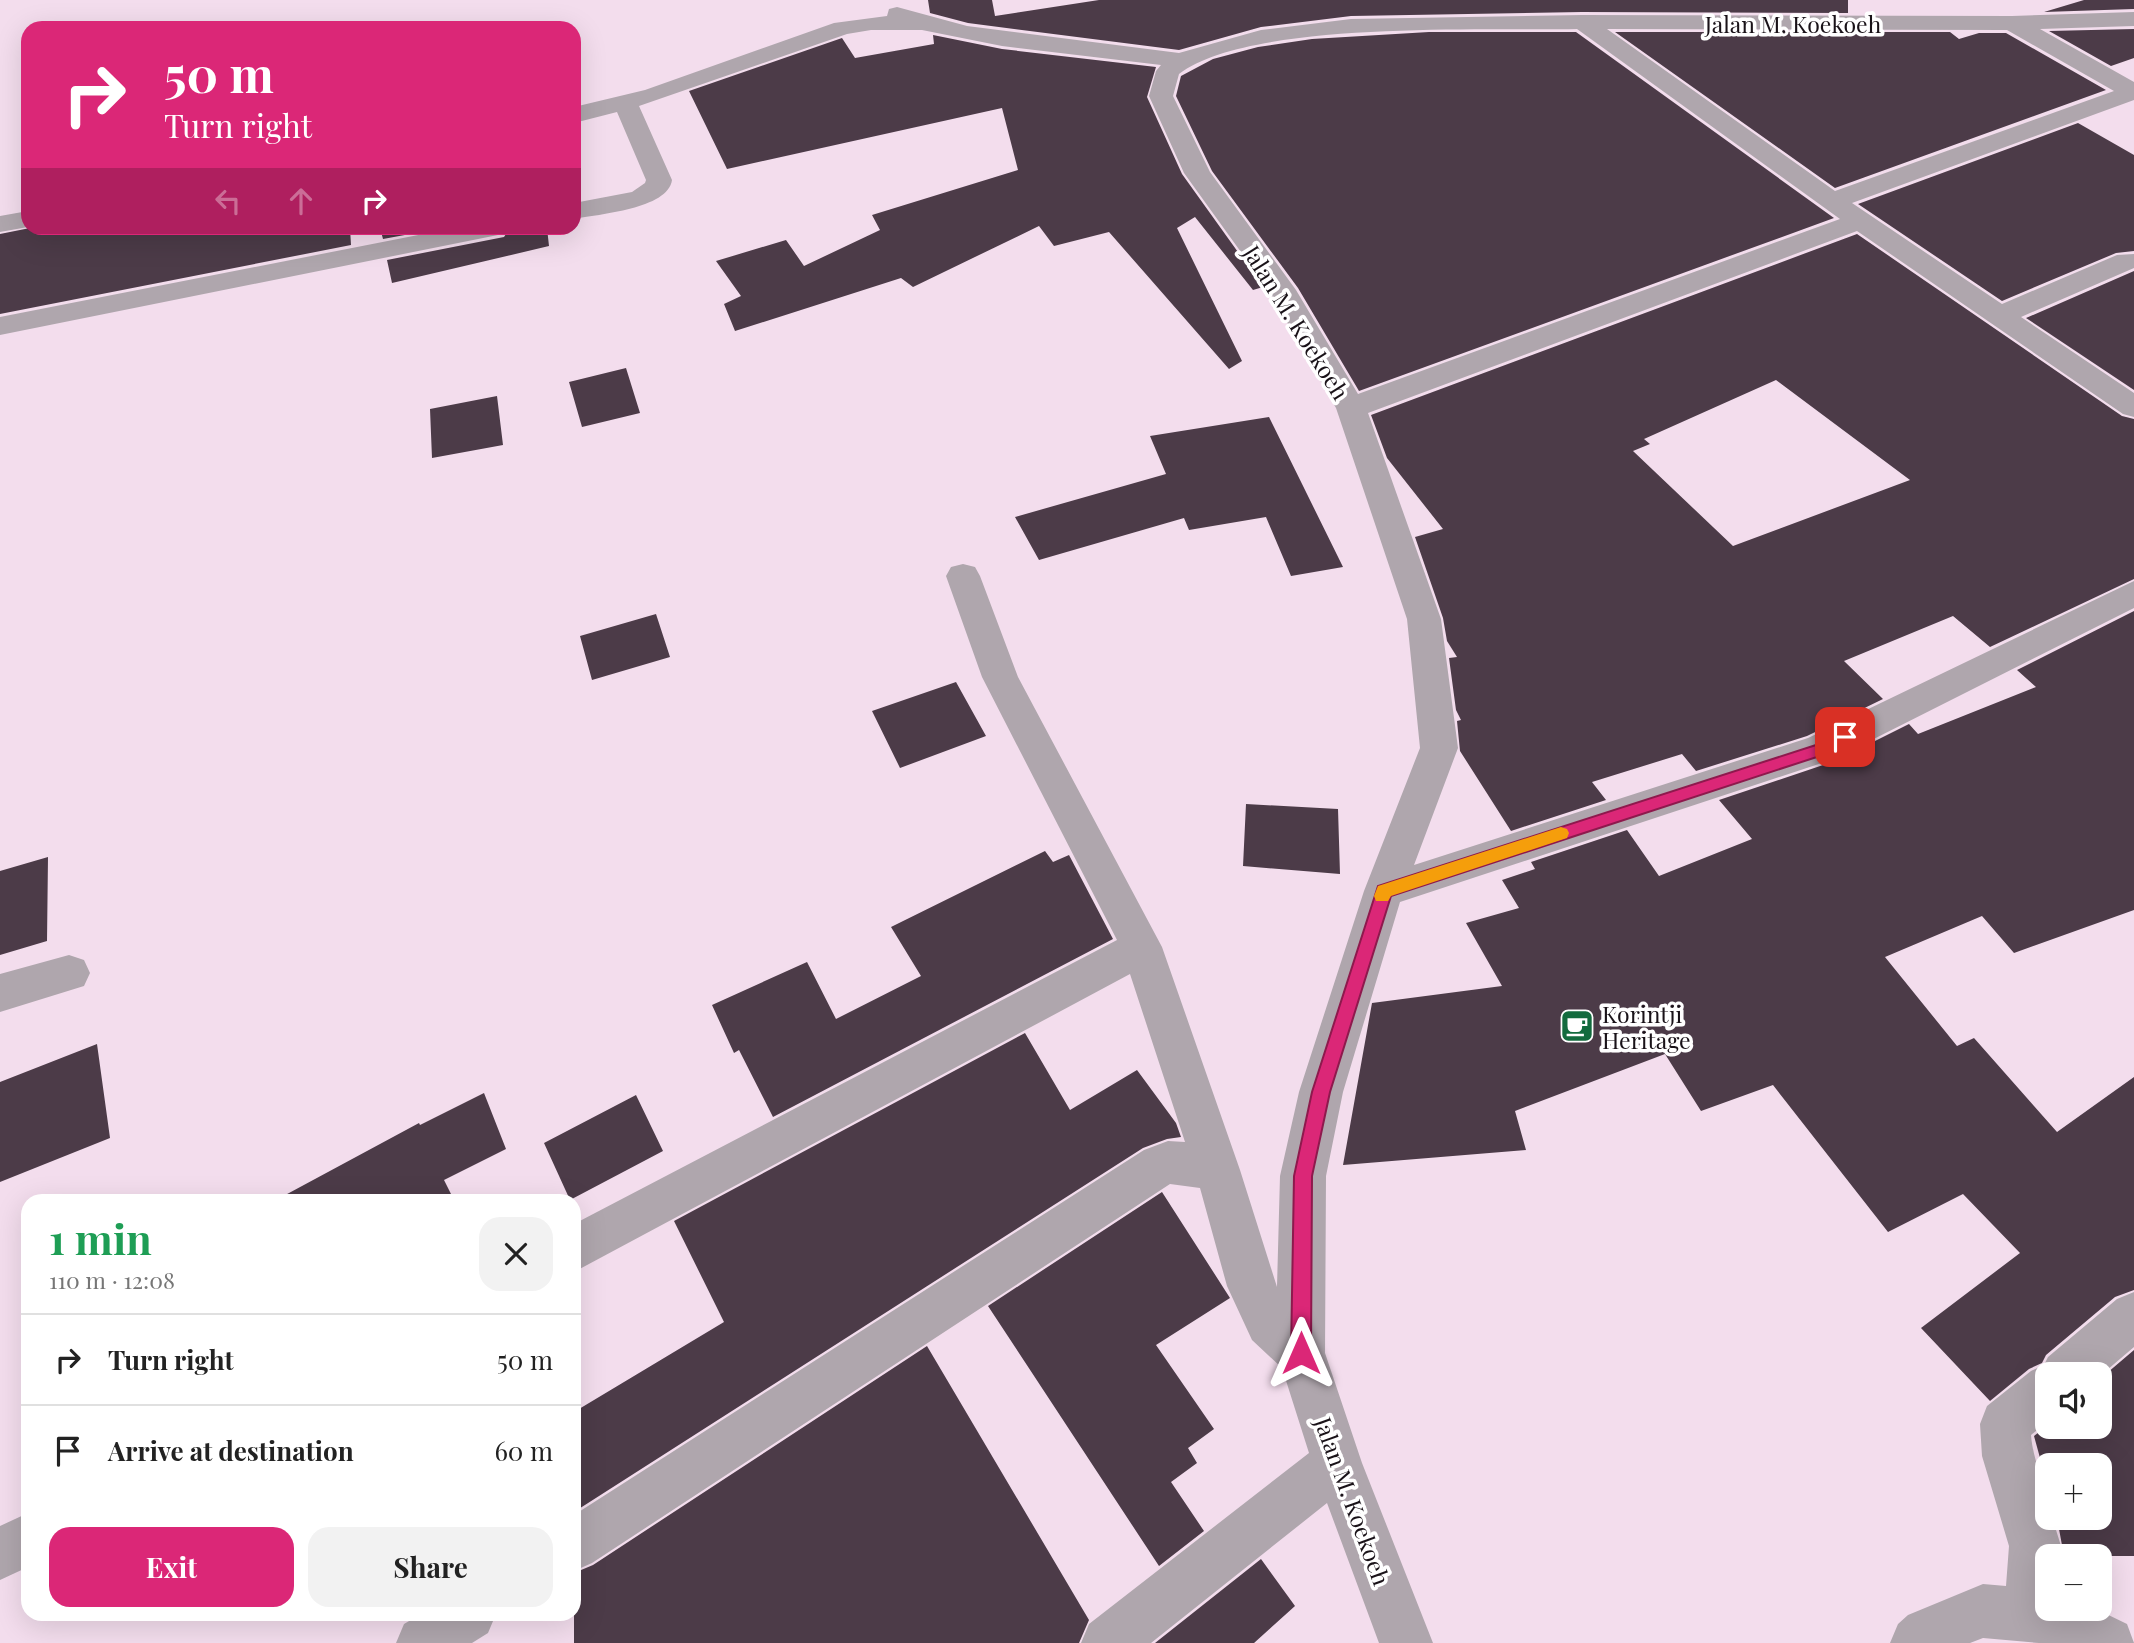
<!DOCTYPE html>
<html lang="en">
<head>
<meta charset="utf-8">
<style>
	:root { --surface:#fff; --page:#f2f2f2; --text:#222; --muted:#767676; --line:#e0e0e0; --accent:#db2777 }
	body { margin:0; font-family:"Playfair Display",serif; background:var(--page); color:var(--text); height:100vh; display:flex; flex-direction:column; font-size:26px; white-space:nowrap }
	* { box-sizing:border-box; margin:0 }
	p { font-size:23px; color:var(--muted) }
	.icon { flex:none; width:38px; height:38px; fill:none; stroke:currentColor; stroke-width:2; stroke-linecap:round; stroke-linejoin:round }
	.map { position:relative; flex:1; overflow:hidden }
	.side { position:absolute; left:21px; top:1194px; width:560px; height:427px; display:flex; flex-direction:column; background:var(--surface); border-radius:21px; box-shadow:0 7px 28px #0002 }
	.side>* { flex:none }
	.banner { position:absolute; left:21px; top:21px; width:560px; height:214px; border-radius:21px; box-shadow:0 7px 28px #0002; background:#db2777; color:#fff; overflow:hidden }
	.buttons { position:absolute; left:2035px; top:1362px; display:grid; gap:14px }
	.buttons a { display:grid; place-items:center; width:77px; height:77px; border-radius:14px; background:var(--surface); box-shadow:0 7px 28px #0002; font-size:35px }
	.pin { position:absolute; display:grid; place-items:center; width:60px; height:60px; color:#fff; margin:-30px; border-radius:14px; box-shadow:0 4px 10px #0006 }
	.me { position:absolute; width:77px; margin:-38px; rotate:0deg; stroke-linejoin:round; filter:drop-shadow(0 0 5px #0008) }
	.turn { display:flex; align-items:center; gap:24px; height:147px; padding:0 28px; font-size:32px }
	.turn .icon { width:91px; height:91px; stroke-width:2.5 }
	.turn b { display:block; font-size:49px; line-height:60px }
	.lanes { display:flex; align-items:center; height:66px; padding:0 28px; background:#0003; justify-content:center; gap:35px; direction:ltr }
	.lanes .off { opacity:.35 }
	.round { display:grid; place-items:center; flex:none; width:74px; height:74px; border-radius:21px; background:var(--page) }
	.head { display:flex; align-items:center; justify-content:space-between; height:119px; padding:0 28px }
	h1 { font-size:42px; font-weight:700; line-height:52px; color:#1e9e55 }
	.primary-button { display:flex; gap:14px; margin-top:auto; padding:14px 28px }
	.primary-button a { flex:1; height:80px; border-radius:21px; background:var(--accent); color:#fff; font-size:28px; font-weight:700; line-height:80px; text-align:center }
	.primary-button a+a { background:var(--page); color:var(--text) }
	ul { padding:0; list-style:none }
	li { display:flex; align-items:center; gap:21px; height:91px; padding:0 28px; border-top:2px solid var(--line) }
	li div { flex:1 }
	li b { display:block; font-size:26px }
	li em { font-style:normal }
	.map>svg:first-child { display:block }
	.building { fill:#4c3b48; fill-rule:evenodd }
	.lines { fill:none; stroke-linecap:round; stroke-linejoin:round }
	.minor { fill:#afa6ad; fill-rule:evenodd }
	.route { fill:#db2777; stroke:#8e194d; stroke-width:2 }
	.slow { fill:#f59e0b }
	.labels { text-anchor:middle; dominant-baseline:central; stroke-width:7; stroke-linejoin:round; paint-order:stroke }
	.street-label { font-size:23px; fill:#191218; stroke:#fff }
	.poi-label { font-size:23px; fill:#191218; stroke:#fff; text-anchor:start }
</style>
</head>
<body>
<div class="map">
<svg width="2134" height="1643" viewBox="0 0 2134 1643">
	<rect width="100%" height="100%" fill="#f3dded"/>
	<path class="building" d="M928 0H992L995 16 1099 0H1848V13L1582 12 1351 16 1261 27 1179 50 968 23 930 13Z
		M2084 0H2134V9L2044 12Z
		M2134 29V58L2111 66 2049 31Z
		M1429 32H1576L1834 218 1359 391 1298 288 1212 171 1176 96 1181 76 1213 59 1258 47 1312 39Z
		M1615 32H1950L1959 39 1979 33H2006L2106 90 1835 188Z
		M933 35 1002 49 1156 67 1147 97 1182 174 1263 287 1253 290 1195 217 1177 228 1242 361 1229 369 1109 232 1054 246 1039 226 913 287 901 278 735 331 724 304 741 296 716 261 786 240 804 266 880 230 872 215 1018 170 1002 108 727 169 689 91 842 38 855 58 934 44Z
		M2078 123 2134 155V251L2116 253 2002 301 1858 204Z
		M30 228H350L351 245 0 314V234Z
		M380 228H443L383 239Z
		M510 228H547L549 246 392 283 387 260 504 237Z
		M1857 234 2122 416 2134 419V579L1990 647 1953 616 1844 661 1883 699 1807 736 1696 771 1682 754 1592 782 1606 800 1511 831 1460 751 1457 721 1461 720 1456 710 1449 658 1457 657 1447 641 1443 618 1415 537 1443 529 1387 458 1371 415ZM1776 380 1910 480 1733 546 1633 451 1650 444 1644 439Z
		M2134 271V390L2026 318Z
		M626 368 640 413 582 427 569 382Z
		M497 396 503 445 432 458 430 409Z
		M1269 417 1343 567 1291 576 1266 517 1189 530 1184 518 1039 560 1015 517 1166 474 1150 436Z
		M2134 611V910L2014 953 1982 916 1885 957 1957 1046 1974 1038 2057 1132 2134 1077V1290L2115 1297 2046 1355 2042 1363 2029 1369 1990 1401 1921 1328 2020 1253 1963 1194 1888 1232 1773 1085 1701 1111 1665 1054 1515 1111 1526 1150 1343 1165 1372 1003 1502 986 1466 923 1519 908 1502 880 1535 869 1531 862 1627 830 1659 876 1752 839 1719 800 1835 761 1909 724 1918 734 2036 687 2017 670Z
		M656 614 670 657 592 680 580 636Z
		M956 682 986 736 900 768 872 711Z
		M1246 804 1338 809 1340 874 1243 866Z
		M1045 851 1053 862 1069 855 1113 939 773 1117 739 1050 734 1053 712 1005 807 962 836 1019 921 976 891 927Z
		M48 857 47 941 0 955V871Z
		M1025 1033 1070 1110 1137 1070 1176 1123 1181 1137 1167 1139 1143 1148 574 1512V1412L724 1322 674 1221Z
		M97 1044 110 1138 0 1182V1082Z
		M484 1093 506 1149 444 1180 454 1200H276L419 1123 420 1125Z
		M636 1095 663 1151 570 1200 544 1143Z
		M1162 1192 1230 1298 1156 1345 1214 1429 1188 1448 1197 1463 1171 1482 1204 1531 1159 1566 988 1306Z
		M927 1346 1089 1620 1079 1643H574V1573L593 1565Z
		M2134 1350V1556H2064L2059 1529 2074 1517H2100V1465H2048V1487L2034 1436 2048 1425 2100 1426V1379Z
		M1261 1559 1295 1606 1254 1643H1155Z"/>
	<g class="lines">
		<path class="minor" d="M897 7 967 26 1179 53 1261 30 1351 19 1582 15 2012 16 2134 12V26L2040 29 2134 82V100L1852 203 2002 304 2117 255 2134 254V268L2021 317 2134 393V417L2123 414 1857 231 1368 413 1441 619 1458 748 1414 865 1808 738 2134 581V608L1834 759 1400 902 1343 1092 1326 1176 1325 1353 1362 1463 1433 1643H1379L1327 1503 1151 1643H1081L1089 1624 1309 1453 1282 1368 1252 1340 1227 1286 1200 1188 1170 1184 592 1563 574 1571V1515L1144 1150 1168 1141 1185 1142 1130 974 574 1272V1224L1117 940 982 677 946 576 951 567 963 564 975 567 980 576 1018 677 1162 947 1240 1170 1277 1287 1280 1176 1299 1092 1364 891 1420 748 1407 619 1336 408 1269 291 1184 173 1149 96 1156 71 1161 65 1002 46 922 30H871L847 34 639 106 672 180C668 209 599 214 574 219V203L632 192 645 183 646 180 617 112 574 123V107L645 90 834 23 887 16 889 9ZM1577 29 1840 219 1358 394 1296 290 1210 172 1173 96 1179 74C1249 20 1485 31 1577 29ZM1607 29 2007 30 2114 91 1835 191Z
			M28 211V227L0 232V216Z
			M454 228H507L503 234 493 236 0 335V317Z
			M69 955 84 960 90 973 84 986 0 1012V974Z
			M2134 1292V1347L2100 1376V1374H2048V1421L2031 1435C2033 1463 2048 1489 2048 1517H2052L2061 1546V1556H2048V1608H2094L2127 1624 2134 1643H2039L1983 1638 1970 1643H1890L1898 1624 1908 1615 1983 1584 2006 1586 2009 1546 1982 1456 1980 1424 1987 1406 2031 1371 2044 1365 2048 1357 2117 1299Z
			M28 1513V1567L0 1580V1526Z
			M421 1614H496L488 1633 472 1643H396L404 1624Z"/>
	</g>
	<path class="route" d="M1845 731 1853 737 1850 742 1826 754 1391 896 1330 1092 1312 1176 1311 1353 1308 1361 1301 1363 1294 1361 1291 1353 1294 1176 1312 1092 1378 886 1816 745Z"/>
	<path class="slow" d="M1561 827 1567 829 1569 833 1567 838 1391 896 1388 901H1376L1374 896 1378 886Z"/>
	<defs>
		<symbol id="cafe-square" viewBox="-11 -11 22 22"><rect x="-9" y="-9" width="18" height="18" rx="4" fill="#136b3e" stroke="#fff"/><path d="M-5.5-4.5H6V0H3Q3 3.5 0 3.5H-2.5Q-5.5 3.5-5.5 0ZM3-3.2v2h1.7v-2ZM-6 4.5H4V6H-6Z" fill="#fff"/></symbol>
	</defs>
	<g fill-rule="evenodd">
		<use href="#cafe-square" x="1558" y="1007" width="38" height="38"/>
	</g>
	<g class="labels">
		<g class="street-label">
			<text x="1793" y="23">Jalan M. Koekoeh</text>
			<text transform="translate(1297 322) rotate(58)">Jalan M. Koekoeh</text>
			<text transform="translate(1353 1501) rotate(70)">Jalan M. Koekoeh</text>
		</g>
		<g class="poi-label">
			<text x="1602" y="1013">Korintji<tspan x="1602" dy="26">Heritage</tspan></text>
		</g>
	</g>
</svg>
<div class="buttons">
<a><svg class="icon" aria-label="sound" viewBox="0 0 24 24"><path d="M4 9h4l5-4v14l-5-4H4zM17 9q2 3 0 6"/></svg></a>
<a>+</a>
<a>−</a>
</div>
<div class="pin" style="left:1845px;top:737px;background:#d93025"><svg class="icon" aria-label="arrive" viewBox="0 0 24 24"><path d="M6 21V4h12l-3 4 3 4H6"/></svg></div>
<svg class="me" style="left:1301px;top:1353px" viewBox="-20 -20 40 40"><path d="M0-17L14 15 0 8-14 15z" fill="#db2777" stroke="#fff" stroke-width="4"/></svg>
<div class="banner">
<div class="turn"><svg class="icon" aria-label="right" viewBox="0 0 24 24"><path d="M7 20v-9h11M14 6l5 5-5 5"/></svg><div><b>50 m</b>Turn right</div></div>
<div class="lanes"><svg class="icon off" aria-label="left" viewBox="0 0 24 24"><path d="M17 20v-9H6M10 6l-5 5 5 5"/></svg><svg class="icon off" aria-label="ahead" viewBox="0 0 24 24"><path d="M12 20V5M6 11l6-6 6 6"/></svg><svg class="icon" aria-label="right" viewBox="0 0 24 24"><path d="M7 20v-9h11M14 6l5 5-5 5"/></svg></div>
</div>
<section class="side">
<div class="head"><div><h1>1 min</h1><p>110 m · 12:08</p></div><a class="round"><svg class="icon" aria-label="close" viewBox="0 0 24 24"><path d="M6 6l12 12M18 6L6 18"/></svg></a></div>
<ul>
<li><svg class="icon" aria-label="right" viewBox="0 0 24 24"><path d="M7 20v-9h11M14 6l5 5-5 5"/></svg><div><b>Turn right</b></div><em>50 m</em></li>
<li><svg class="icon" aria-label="arrive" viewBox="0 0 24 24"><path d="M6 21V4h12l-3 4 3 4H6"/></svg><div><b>Arrive at destination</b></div><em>60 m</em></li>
</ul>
<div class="primary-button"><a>Exit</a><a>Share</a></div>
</section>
</div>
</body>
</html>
